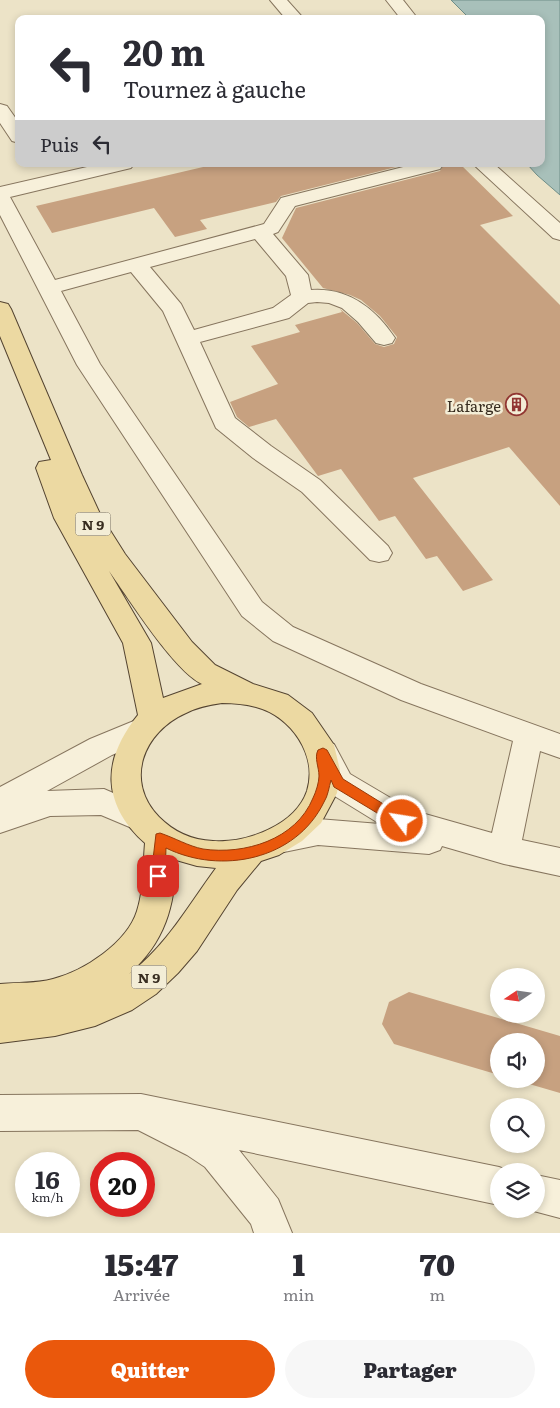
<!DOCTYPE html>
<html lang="fr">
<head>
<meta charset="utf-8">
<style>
	:root { --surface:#fff; --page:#f7f7f7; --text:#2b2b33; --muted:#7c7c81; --accent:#ea580c }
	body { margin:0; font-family:Literata,serif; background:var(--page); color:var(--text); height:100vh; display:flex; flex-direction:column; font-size:19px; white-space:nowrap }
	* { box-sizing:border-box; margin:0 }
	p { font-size:16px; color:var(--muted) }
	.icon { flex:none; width:28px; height:28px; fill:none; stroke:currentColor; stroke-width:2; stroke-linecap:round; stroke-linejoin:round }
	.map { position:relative; height:1233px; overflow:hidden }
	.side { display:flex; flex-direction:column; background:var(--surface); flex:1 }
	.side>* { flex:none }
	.top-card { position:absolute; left:15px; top:15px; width:530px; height:152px; border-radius:10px; box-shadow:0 2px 8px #0003; background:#fff; color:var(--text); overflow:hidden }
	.needle { width:32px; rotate:257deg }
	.fabs { position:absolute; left:490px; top:968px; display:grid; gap:10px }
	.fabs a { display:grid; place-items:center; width:55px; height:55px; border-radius:50%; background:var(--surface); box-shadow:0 2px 8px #0003; font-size:25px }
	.speed { position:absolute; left:15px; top:1152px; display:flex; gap:10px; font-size:25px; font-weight:700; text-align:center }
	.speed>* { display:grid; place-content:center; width:65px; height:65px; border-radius:50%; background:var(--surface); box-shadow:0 2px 8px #0003; line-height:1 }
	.speed small { font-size:12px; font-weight:400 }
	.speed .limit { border:8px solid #d22; background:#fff; color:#111 }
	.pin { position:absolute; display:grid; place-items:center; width:42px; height:42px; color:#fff; margin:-21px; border-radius:10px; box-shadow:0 2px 8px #0006 }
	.me { position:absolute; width:55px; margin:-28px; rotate:301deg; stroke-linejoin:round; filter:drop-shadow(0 0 4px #0008) }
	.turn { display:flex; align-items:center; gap:18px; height:105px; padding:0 25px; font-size:22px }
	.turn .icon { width:65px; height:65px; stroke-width:2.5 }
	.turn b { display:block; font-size:35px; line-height:42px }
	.then { display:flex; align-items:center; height:48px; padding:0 25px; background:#0003; gap:10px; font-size:19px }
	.eta { display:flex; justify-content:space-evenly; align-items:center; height:85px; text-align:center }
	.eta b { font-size:30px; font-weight:800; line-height:35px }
	.primary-button { display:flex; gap:10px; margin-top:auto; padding:10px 25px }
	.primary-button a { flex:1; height:58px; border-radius:30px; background:var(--accent); color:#fff; font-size:20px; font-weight:800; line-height:58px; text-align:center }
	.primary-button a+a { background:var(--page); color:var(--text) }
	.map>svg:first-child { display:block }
	.water { fill:#a8c0ba; stroke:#6f8e88 }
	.building { fill:#c7a180 }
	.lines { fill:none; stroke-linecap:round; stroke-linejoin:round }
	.minor-casing { stroke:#86755e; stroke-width:2 }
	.major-casing { stroke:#544431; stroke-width:2 }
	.minor { fill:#f7f0da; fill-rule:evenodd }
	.major { fill:#ecd9a2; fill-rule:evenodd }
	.route { fill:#ea580c; stroke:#983908 }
	.labels { text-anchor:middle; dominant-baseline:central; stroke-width:5; stroke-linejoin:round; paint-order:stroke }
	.shield { fill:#f3edd6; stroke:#706757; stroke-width:1 }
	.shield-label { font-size:14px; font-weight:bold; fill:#382d20 }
	.poi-label { font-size:15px; fill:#382d20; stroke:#f3edd6; text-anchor:end }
</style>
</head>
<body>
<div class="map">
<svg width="560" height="1233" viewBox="0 0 560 1233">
	<rect width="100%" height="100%" fill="#ece3c7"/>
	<path class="water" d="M451 0H560V195L537 175 527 164H541V19H470Z"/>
	<path class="building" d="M216 164H408L281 196 276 202 200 220 207 229 175 237 154 208 52 233 36 206Z
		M444 164H460L513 216 480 225 560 305V506L509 447 413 478 493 580 463 591 437 556 426 559 395 516 379 521 341 469 318 476 276 419 249 427 237 417 230 402 278 384 251 346 300 332 295 325 342 312 340 309 357 323 375 344 384 347 394 344 397 337 380 316 361 300 350 295 323 288 282 238 296 208 440 171Z
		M409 992 560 1036V1093L512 1079H536V1041H499V1075L394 1044 382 1024 389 1002Z"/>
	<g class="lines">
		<defs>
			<path id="minor" d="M270 0H287L304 19H286Z
				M386 0H403L418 19H401Z
				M0 104 7 106 19 123V143L12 141 0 123Z
				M100 164H134L131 168 10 197 55 280 264 224 281 198 415 164 443 165 440 169 295 206 278 232 273 234 308 275 311 290C348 287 376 309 395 338L392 343 384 345 376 343 358 322 342 308 329 303 317 302 308 303 289 318 200 342 235 418 271 446 320 480 388 546 392 553 388 560 379 562 370 560 302 492 253 458 216 428 163 311 131 272 61 291 100 364 262 602 293 627 421 684 560 734V758L540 751 522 840 560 848V876L504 864 442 846 440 850 429 854 318 845 284 852 273 848 268 839 273 830 318 819 380 824 328 792 308 753 312 744 323 741 334 744 350 774 411 810 492 833 513 741 401 700 273 641 242 616 77 365 0 215V187ZM255 239 286 276 291 295 273 308 194 330 181 304 150 267Z
				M473 164H494L560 223V240L553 238Z
				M141 718 151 722 156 730 151 738 112 755 47 791 104 789 150 809 155 818 150 827 139 831 101 815 50 816 0 833V787L90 739Z
				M141 1094 499 1167 509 1171H499V1205L239 1150 278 1199 292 1233H254L251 1224 205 1167 187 1155 138 1130 0 1131V1095Z
				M536 1175 560 1180V1218L526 1209H536Z"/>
			<path id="major" d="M0 302 8 304 11 309 82 475 101 516 125 554 192 642 215 665 253 684 288 695 312 713 334 745 340 770 337 793 321 823 302 841 279 855 261 861 237 890 197 951 178 973 156 994 132 1010 95 1026 55 1036 0 1043V984C18 982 36 984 53 979 84 971 127 943 137 911 144 889 143 866 145 843 101 804 102 759 138 715L123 643 54 518 36 468 39 462 51 460 0 336ZM109 571C129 599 174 671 202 684L163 698 151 643ZM222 703C233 703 245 704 256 707 291 716 318 755 307 791 295 826 246 843 213 841 191 840 174 832 159 817 124 781 143 732 186 713 197 707 209 705 222 703ZM176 860 197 866 216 868C188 906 167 945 129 974 165 942 175 906 176 860Z"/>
		</defs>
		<use href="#minor" class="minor-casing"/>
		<use href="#major" class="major-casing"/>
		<use href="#minor" class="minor"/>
		<use href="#major" class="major"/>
	</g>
	<path class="route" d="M323 748 327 750 343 779 406 818 408 821 406 825 402 827 397 825 334 787 331 780C329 787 328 796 324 802 296 860 221 875 166 848L165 876 163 880 158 881 153 880 151 876 156 834 160 833C175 838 188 846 203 849 244 855 296 840 313 798 316 792 319 782 319 776 319 767 314 758 318 750Z"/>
	<defs>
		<symbol id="building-ring" viewBox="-11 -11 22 22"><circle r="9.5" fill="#f3edd6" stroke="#913632" stroke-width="1.5"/><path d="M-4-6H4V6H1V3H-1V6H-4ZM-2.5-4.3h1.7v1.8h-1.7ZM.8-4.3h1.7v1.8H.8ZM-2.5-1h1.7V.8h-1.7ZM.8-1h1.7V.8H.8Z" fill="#913632"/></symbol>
	</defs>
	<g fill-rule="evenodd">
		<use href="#building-ring" x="504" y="392" width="25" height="25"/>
	</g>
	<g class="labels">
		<g class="shield">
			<rect x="75.5" y="512.5" width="35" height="23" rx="4"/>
			<rect x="131.5" y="965.5" width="35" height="23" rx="4"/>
		</g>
		<g class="shield-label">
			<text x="93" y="524">N 9</text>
			<text x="149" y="977">N 9</text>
		</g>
		<g class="poi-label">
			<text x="501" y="405">Lafarge</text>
		</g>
	</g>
</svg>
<div class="fabs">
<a><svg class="needle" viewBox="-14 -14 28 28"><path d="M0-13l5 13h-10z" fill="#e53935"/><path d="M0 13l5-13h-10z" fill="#7c7c81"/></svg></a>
<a><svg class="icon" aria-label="sound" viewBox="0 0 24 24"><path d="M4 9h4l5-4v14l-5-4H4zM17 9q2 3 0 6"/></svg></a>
<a><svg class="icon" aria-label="search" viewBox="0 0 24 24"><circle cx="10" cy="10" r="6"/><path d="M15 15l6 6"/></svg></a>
<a><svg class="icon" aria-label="layers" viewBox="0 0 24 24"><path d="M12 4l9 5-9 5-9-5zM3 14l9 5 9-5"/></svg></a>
</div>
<div class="speed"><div>16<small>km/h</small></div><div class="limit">20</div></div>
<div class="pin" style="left:158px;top:876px;background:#d93025"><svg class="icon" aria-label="arrive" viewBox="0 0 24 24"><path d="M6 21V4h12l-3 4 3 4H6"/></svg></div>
<svg class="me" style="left:402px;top:821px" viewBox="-20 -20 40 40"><circle r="17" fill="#ea580c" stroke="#fff" stroke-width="3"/><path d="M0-11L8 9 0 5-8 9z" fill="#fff"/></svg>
<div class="top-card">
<div class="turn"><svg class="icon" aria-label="left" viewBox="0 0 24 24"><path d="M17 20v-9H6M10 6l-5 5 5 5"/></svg><div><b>20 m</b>Tournez à gauche</div></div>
<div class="then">Puis<svg class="icon" aria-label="left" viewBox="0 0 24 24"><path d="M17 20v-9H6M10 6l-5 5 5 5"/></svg></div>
</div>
</div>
<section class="side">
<div class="eta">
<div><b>15:47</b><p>Arrivée</p></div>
<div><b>1</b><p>min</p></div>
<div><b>70</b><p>m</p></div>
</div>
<div class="primary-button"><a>Quitter</a><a>Partager</a></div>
</section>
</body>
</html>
